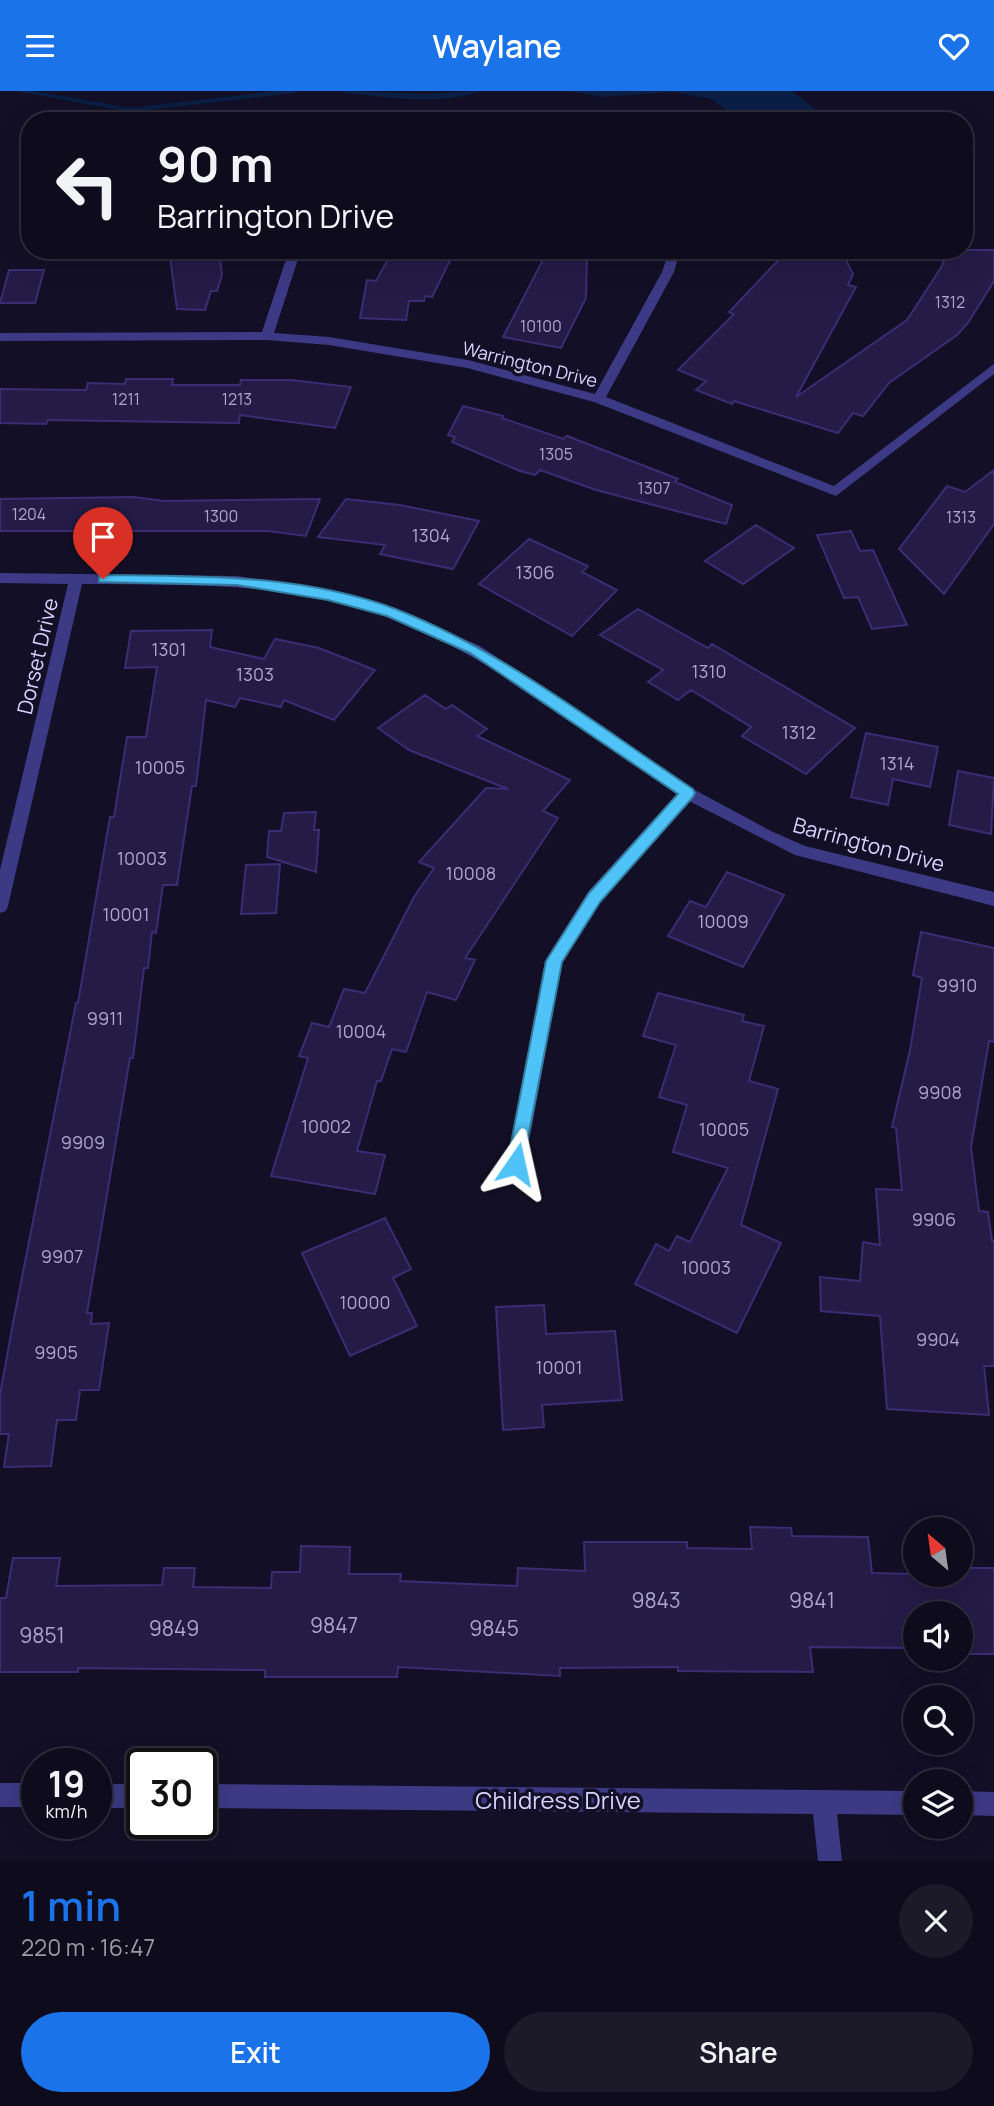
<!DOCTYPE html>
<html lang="en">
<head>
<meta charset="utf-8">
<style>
	:root { --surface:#0e0b1c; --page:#1c1929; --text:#f1f3f6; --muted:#9b9ba3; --line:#2e2b3b; --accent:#1a73e8 }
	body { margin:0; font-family:Manrope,sans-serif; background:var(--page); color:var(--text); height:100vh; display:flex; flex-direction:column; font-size:26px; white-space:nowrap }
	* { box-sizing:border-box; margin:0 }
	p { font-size:23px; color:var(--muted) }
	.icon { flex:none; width:38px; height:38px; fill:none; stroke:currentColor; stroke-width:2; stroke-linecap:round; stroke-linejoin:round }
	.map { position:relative; height:1770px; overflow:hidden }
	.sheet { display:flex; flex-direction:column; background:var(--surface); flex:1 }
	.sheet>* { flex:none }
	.top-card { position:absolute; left:21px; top:21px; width:952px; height:147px; border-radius:28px; box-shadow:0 7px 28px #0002,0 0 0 2px var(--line); background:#0e0b1c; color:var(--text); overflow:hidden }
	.needle { width:46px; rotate:331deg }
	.buttons { position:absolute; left:903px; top:1426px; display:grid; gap:14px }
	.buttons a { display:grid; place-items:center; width:70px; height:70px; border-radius:50%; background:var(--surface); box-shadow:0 7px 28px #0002,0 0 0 2px var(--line); font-size:35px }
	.speed { position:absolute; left:21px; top:1657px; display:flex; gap:14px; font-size:35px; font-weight:700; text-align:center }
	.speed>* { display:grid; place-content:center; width:91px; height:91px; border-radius:50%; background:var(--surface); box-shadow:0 7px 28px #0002,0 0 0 2px var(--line); line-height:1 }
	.speed small { font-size:18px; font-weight:400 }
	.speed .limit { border:4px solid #111; border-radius:10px; background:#fff; color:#111 }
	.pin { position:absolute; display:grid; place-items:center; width:60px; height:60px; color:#fff; margin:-72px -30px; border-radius:50% 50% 50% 0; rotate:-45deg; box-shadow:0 0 7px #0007 }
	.pin .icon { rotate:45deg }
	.me { position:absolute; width:77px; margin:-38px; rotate:11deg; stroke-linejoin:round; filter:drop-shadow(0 0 5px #0008) }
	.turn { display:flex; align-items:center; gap:24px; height:147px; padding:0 21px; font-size:32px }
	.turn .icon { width:91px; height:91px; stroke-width:2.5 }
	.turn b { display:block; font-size:49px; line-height:60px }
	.round { display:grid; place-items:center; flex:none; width:74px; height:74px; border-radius:37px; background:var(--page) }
	.head { display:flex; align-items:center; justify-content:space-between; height:119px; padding:0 21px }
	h1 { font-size:42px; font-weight:600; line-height:52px; color:var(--accent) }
	.cta { display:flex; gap:14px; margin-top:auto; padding:14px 21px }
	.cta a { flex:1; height:80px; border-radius:42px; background:var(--accent); color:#fff; font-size:28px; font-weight:600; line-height:80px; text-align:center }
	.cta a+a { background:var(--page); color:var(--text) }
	header { display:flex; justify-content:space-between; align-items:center; height:91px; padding:0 21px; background:var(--accent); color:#fff; font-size:32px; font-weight:600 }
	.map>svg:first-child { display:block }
	.water { fill:#0a1f44 }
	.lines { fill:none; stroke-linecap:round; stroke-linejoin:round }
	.stream { fill:#0a1f44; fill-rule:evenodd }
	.building { fill:#241b47; stroke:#3b2d73; stroke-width:2 }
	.minor { fill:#3d3a85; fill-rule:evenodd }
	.route { fill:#4fc3f7; stroke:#337fa1; stroke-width:2 }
	.labels { text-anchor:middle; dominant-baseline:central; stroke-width:7; stroke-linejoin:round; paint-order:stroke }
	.far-number-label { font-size:16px; fill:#aca6d1 }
	.far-street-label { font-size:18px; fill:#d9d4ff; stroke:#130f26 }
	.number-label { font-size:18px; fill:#aca6d1 }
	.street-label { font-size:21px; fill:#d9d4ff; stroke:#130f26 }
	.near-number-label { font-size:21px; fill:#aca6d1 }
	.near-street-label { font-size:24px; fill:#d9d4ff; stroke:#130f26 }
</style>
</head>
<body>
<header><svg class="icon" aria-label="menu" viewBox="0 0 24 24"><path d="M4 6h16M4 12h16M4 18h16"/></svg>Waylane<svg class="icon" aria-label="heart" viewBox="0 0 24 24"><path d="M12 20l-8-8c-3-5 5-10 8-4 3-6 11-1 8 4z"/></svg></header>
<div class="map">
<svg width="994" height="1770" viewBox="0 0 994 1770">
	<rect width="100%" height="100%" fill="#130f26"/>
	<path class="water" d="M569 0H792L820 22 816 30H741L711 8 673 1 602 6Z"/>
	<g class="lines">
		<path class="stream" d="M16 0H33L130 17 275 0H298L294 2 130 21Z
			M343 0 427 3 478 0C449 15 380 6 347 2Z"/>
	</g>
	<path class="building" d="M169 159H219L222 184 217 200H211L205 219 177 218Z
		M393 159H455L432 206 425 205 424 210H409L406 229 360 227 367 189 376 190Z
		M548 159H584V162H587L586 207 561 257 503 246Z
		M788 159H841L853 183 848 194 856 196 796 306 907 229 942 175 947 159H994V190L968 232 957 244 889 292 863 325 853 322 838 342 734 310 732 313 696 299 706 290 678 279 734 223 729 221Z
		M9 179H44L35 212H0Z
		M126 288H173L172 294H240L241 289H291L351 296 335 337 240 324 239 332 48 329 46 333 0 332V298L86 299 88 292 125 293Z
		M463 315 503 325 502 327 563 348 567 345 678 388 675 391 732 414 726 433 596 399 540 379 535 384 520 380 452 351 455 346 448 344Z
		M994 379V433L944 503 899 458 947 395 965 401Z
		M134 406 164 410 320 408 306 445 267 440H0V408Z
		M346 408 400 414 479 430 453 478 380 463 385 454 318 446Z
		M756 434 794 457 743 493 705 470Z
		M851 440 860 460 873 459 907 534 872 538 858 506 844 507 817 444Z
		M529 448 588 475 582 481 617 499 572 545 479 493Z
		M638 518 708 557 712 553 855 637 806 683 742 645 751 636 691 599 678 609 648 591 663 579 600 544Z
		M212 539 210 556 264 568 275 548 319 557 375 579 334 629 284 609 281 616 240 607 235 616 206 609 196 695H192L177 794H163L156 842 152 841 148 877H144L133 967H130L87 1222H92L91 1233 109 1232 99 1299H80L76 1329H57L51 1375 4 1376 9 1343H0V1304L13 1232 76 912H78L110 726H114L127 646H146L157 576 125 577 131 540Z
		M425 604 446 618 452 614 487 638 477 645 570 689 543 720 558 727 465 867 475 869 456 909 427 901 406 961 392 958 381 990H377L357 1060 385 1064 375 1103 271 1085 308 967 299 965 312 932 329 936 344 898 365 902 414 806 434 777 419 771 486 697 508 698 409 659 378 637Z
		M866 642 938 656 930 696 893 688 888 714 851 706Z
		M958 680 994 687 991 743 949 734Z
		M316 721 314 739H319L316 781 267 766 269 740H281L284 722Z
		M280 773 276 822 241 823 246 774Z
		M727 781 784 804 743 876 668 845 690 810 706 816Z
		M921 841 994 857V951L989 950 971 1056 979 1120 988 1121 992 1150H994V1275H984L989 1324 887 1318 880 1225 821 1220 820 1186 860 1190 863 1151 880 1154 876 1098 902 1099 896 1037 892 1036 910 959 922 887 913 884Z
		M658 902 744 924 742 930 764 935 749 990 778 998 741 1134 781 1152 737 1242 635 1193 656 1153 669 1160 677 1145 690 1151 728 1077 673 1061 687 1014 659 1006 676 954 643 945Z
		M385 1127 411 1178 393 1187 417 1235 350 1265 302 1162Z
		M544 1214 546 1243 615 1240 622 1309 542 1314 544 1336 503 1339 496 1216Z
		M750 1436 791 1437 792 1445 868 1446 872 1482 961 1484V1477H994V1563H961V1522H915V1563H907L906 1557 810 1556 813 1581 678 1580V1576L560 1577V1585L398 1576 397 1586H265V1579L78 1577V1581H0V1507H6L13 1467H60L56 1495 162 1494 164 1477H195L193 1496 271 1497 272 1481H300L301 1455 350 1456 349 1483H401L400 1490 517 1495 518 1477 585 1480 584 1451H687V1457L752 1458Z"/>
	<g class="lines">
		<path class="minor" d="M289 159H301L274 242 329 246 468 269 595 303 662 181 669 160 680 159 674 181 606 306 834 395 994 273V283L836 405 594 311 467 277 329 254 267 249 0 250V242L262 241Z
			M0 482 237 485 328 499 397 519 480 555 693 698 771 740 805 755 994 801V815L795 764 689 710 600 811 562 871 525 1073 523 1079 516 1081 509 1079 507 1073 545 870 588 801 677 703C586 642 489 563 387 526 290 490 184 494 82 493L8 815 6 820 0 822V779L68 493 0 492Z
			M0 1692H37V1716H0Z
			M96 1693H142V1717H96Z
			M201 1693 915 1700V1724L837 1723 842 1770H818L813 1723 201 1717Z
			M961 1700 994 1701V1725L961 1724Z"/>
	</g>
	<path class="route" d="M103 484C201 485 304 483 398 519 505 561 598 635 693 698L695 702 693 706 600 811 562 871 522 1078 516 1081 509 1078 507 1073 546 870 589 802 678 703 470 562 387 525 328 509 237 494 99 491V485Z"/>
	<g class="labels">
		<g class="far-number-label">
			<text x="950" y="211">1312</text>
			<text x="541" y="235">10100</text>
			<text x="126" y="308">1211</text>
			<text x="237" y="308">1213</text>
			<text x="556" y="363">1305</text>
			<text x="654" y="397">1307</text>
			<text x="29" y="423">1204</text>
			<text x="221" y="425">1300</text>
			<text x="961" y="426">1313</text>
		</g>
		<g class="far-street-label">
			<text transform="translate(530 273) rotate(14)">Warrington Drive</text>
		</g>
		<g class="number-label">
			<text x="431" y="444">1304</text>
			<text x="535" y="481">1306</text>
			<text x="169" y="558">1301</text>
			<text x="709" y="580">1310</text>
			<text x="255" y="583">1303</text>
			<text x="799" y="641">1312</text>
			<text x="897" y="672">1314</text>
			<text x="160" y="676">10005</text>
			<text x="142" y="767">10003</text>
			<text x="471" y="782">10008</text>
			<text x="126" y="823">10001</text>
			<text x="723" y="830">10009</text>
			<text x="957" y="894">9910</text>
			<text x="105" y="927">9911</text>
			<text x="361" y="940">10004</text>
			<text x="940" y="1001">9908</text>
			<text x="326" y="1035">10002</text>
			<text x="724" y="1038">10005</text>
			<text x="83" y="1051">9909</text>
			<text x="934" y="1128">9906</text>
			<text x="62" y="1165">9907</text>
			<text x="706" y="1176">10003</text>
			<text x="365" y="1211">10000</text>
			<text x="938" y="1248">9904</text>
			<text x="56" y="1261">9905</text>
			<text x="559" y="1276">10001</text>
		</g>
		<g class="street-label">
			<text transform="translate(37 565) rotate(-77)">Dorset Drive</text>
			<text transform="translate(869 753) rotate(15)">Barrington Drive</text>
		</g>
		<g class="near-number-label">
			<text x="656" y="1509">9843</text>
			<text x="812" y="1509">9841</text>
			<text x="334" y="1534">9847</text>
			<text x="174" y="1537">9849</text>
			<text x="494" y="1537">9845</text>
			<text x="42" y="1544">9851</text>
		</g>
		<g class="near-street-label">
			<text x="558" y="1708">Childress Drive</text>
		</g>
	</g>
</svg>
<div class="buttons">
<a><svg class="needle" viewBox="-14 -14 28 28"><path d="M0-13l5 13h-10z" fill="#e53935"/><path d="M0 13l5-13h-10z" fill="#9b9ba3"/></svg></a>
<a><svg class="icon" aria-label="sound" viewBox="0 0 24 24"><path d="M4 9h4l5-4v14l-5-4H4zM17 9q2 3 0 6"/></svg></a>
<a><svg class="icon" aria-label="search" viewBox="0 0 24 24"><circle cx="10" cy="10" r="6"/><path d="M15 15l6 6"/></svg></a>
<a><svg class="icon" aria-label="layers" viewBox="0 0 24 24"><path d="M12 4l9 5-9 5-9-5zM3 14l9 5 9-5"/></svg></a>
</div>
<div class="speed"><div>19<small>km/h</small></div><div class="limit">30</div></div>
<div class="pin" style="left:103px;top:488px;background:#d93025"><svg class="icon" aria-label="arrive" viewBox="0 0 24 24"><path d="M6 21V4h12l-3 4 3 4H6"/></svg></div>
<svg class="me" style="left:516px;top:1073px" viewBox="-20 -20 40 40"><path d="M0-17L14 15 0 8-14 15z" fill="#4fc3f7" stroke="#fff" stroke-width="4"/></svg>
<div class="top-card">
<div class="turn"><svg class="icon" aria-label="left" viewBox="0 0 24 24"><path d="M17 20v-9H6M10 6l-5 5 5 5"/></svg><div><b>90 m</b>Barrington Drive</div></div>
</div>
</div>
<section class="sheet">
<div class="head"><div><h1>1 min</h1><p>220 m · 16:47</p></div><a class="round"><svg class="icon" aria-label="close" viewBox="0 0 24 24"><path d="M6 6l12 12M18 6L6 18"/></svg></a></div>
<div class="cta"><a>Exit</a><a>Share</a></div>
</section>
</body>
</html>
